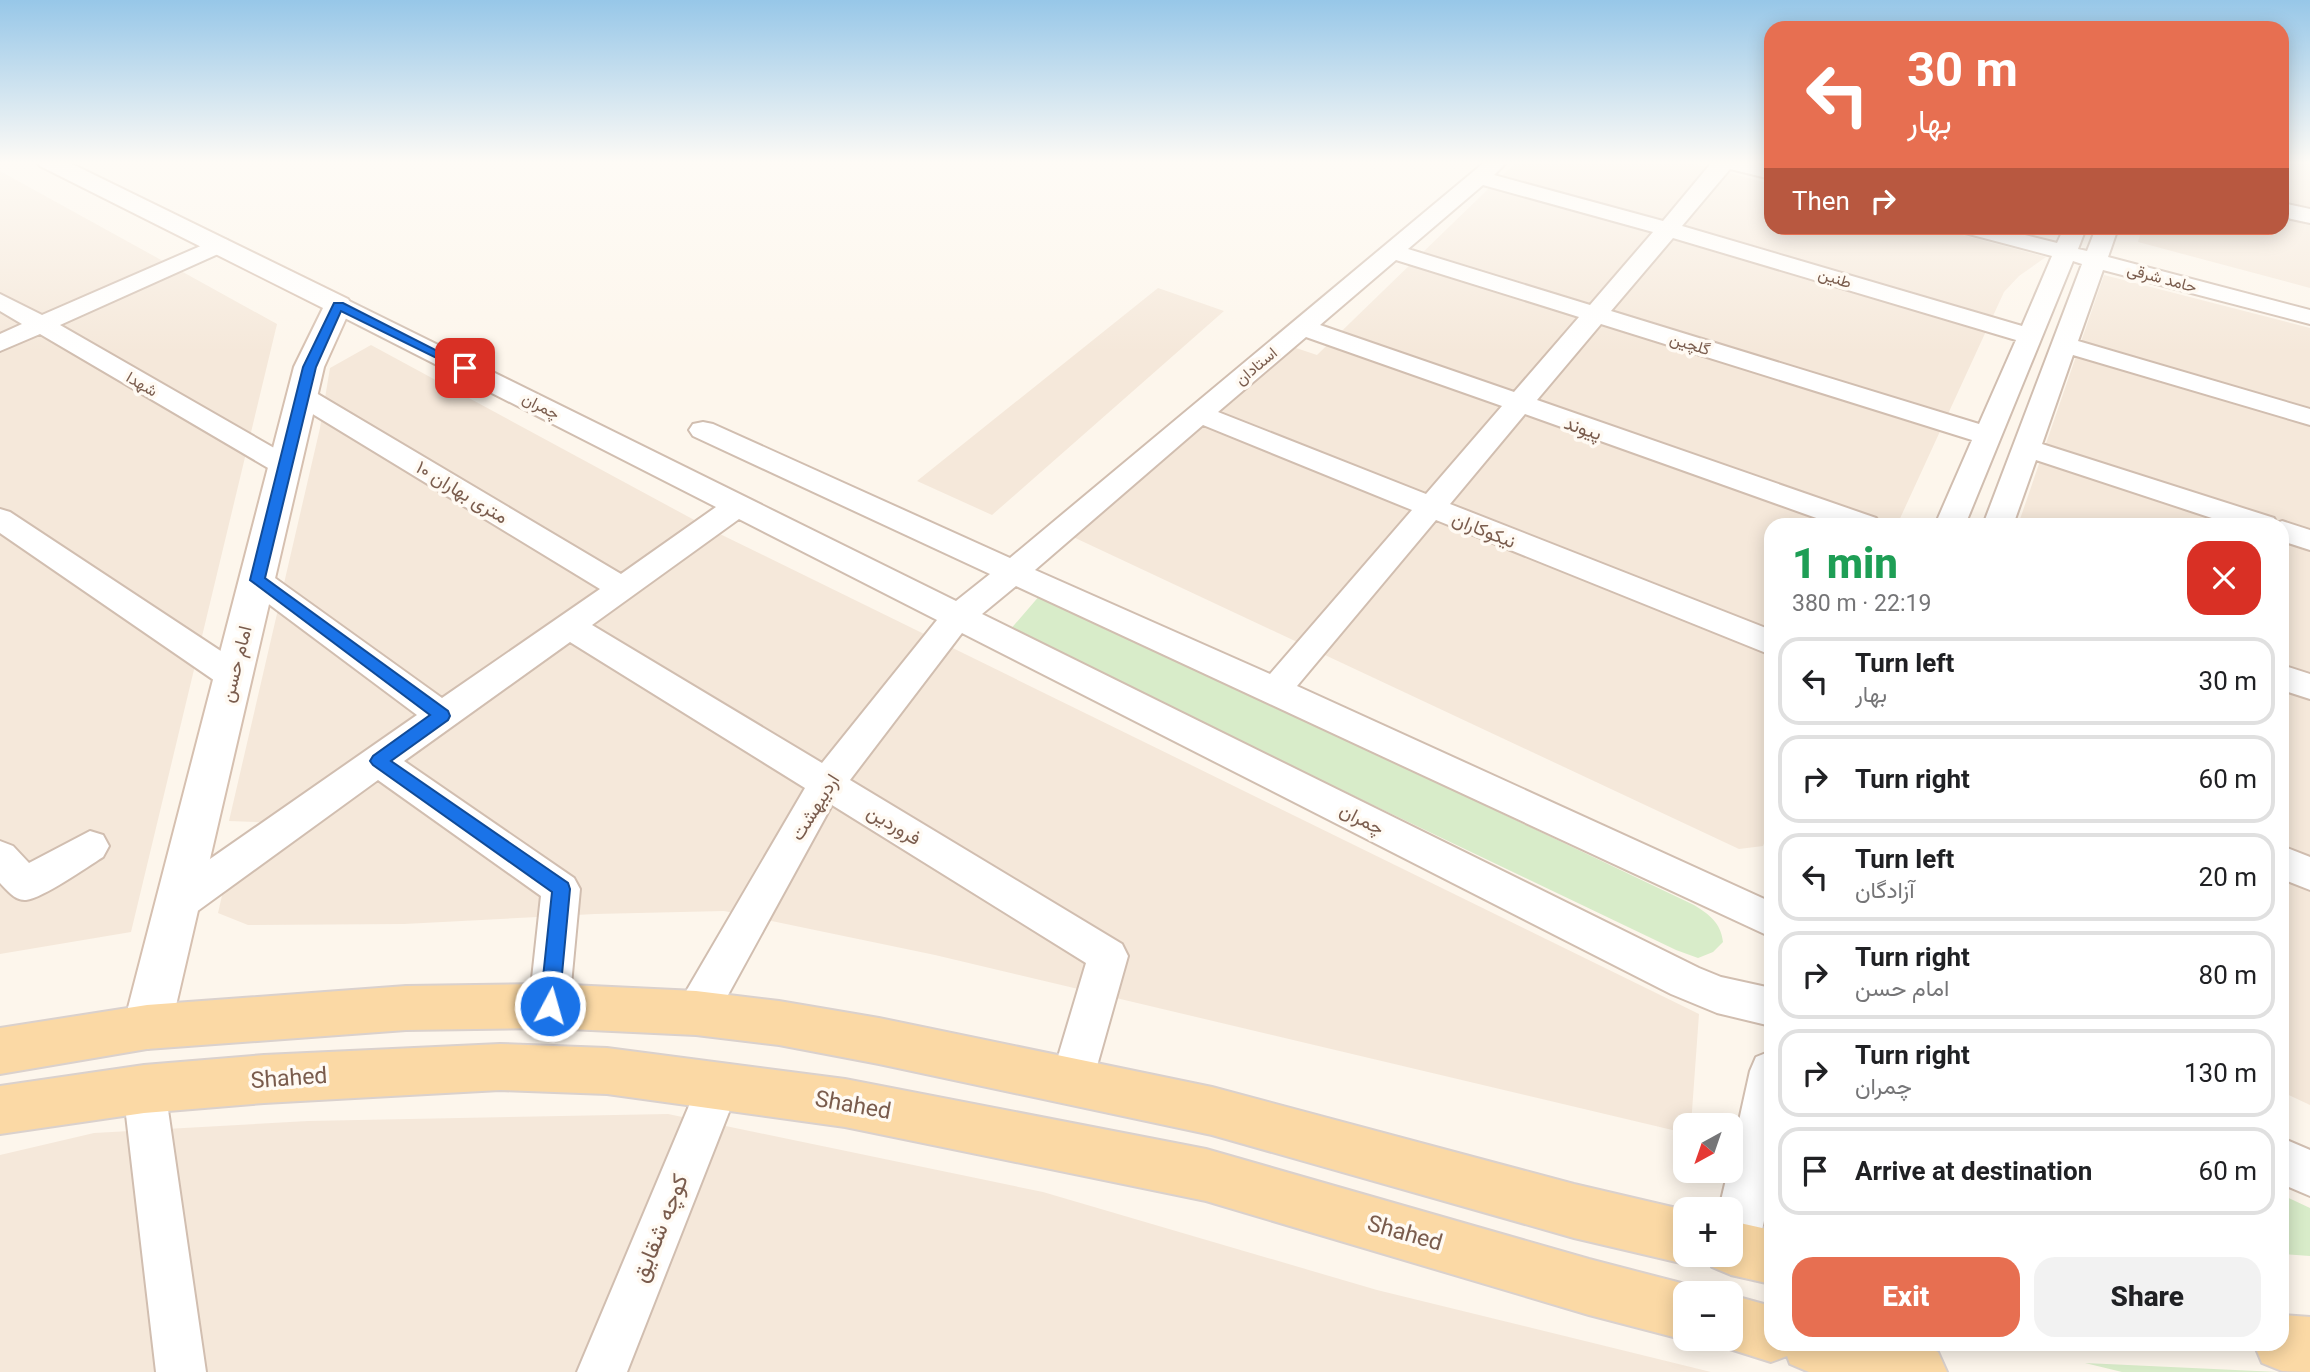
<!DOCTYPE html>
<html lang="en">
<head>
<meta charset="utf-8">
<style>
	:root { --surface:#fff; --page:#f2f2f2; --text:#202124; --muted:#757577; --line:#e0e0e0; --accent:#e76f51 }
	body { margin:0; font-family:Roboto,Vazirmatn,sans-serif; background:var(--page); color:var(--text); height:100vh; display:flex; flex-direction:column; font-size:26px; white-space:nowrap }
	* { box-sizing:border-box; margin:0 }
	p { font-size:23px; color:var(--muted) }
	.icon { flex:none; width:38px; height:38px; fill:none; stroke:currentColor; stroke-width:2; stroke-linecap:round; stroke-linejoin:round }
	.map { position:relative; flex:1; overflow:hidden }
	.panel { position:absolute; left:1764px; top:518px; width:525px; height:833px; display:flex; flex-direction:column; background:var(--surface); border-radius:21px; box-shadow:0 4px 18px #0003 }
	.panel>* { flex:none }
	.hud { position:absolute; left:1764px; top:21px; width:525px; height:214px; border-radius:21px; box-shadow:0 4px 18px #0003; background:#e76f51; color:#fff; overflow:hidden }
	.needle { width:46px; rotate:220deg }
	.tools { position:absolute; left:1673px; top:1113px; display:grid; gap:14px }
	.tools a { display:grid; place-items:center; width:70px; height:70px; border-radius:14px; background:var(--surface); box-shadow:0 4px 18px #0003; font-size:35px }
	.pin { position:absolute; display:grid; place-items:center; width:60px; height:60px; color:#fff; margin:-30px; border-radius:14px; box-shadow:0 4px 10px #0006 }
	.me { position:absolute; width:77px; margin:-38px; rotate:6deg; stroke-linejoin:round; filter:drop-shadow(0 0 5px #0008) }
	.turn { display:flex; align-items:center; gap:24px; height:147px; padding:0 28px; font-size:32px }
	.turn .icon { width:91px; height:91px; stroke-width:2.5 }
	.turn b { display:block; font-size:49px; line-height:60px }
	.then { display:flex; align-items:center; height:66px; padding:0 28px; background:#0003; gap:14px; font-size:26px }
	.round { display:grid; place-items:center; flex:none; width:74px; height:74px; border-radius:21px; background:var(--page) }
	.overview { display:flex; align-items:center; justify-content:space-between; height:119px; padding:0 28px }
	h1 { font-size:42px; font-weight:800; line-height:52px; color:#1e9e55 }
	.button { display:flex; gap:14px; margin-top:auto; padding:14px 28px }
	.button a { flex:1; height:80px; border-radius:21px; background:var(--accent); color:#fff; font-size:28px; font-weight:800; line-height:80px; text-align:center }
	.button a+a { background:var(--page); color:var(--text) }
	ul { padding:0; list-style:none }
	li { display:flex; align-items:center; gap:21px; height:88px; margin:0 14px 10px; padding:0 14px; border:4px solid var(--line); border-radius:21px }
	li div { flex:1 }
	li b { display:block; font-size:26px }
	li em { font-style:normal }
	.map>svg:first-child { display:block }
	.residential { fill:#f5e8da }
	.green { fill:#d8ecc9 }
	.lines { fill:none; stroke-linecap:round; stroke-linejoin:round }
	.street-casing { stroke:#d1beb0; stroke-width:4 }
	.secondary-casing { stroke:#d6c0b0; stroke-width:4 }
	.primary-casing { stroke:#dad1cd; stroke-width:4 }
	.street { fill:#fff; fill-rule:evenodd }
	.secondary { fill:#fff; fill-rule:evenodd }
	.primary { fill:#fbd9a5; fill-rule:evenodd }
	.route { fill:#1a73e8; stroke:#114b97; stroke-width:2 }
	.labels { text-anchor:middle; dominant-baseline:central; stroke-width:7; stroke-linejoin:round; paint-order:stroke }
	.far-street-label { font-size:16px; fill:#7a5c4d; stroke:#fffaf3 }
	.street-label { font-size:19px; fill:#7a5c4d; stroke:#fffaf3 }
	.near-street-label { font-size:23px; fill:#7a5c4d; stroke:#fffaf3 }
</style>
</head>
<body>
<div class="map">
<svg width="2310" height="1372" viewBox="0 0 2310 1372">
	<rect width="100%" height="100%" fill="#fdf6ec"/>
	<path class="residential" d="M1517 161H1684L1771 184V228H1936L2046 257 2019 276 2004 292 1897 525H1771V825L1763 846 1739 849 1071 536 1275 341 1317 355Z
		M2282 161H2310V288L2138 242 2142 228H2282Z
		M0 171 277 324 131 932 0 954Z
		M2104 275 2310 328V1105L2282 1092V525H2018Z
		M1158 288 1224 311 992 515 917 481Z
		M371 345 722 535 1699 1014 1691 1125H1685V1133L935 955 724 911 595 914 404 924 248 925 218 913 223 891 314 824 229 821 320 428 330 368Z
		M668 1114 1043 1192 1377 1290 1711 1372H0V1155L94 1133 308 1121Z"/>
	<path class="green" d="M1041 594 1694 905C1709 914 1721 923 1723 942L1713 952 1698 958 1676 950 1009 631Z
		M2282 1195 2310 1208V1256L2282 1254Z
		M2085 1363 2278 1372H2122Z"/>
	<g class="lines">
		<defs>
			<path id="street" d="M1486 161H1508L1494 175 1663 221 1713 161H1746L1771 167V179L1730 169 1682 226 2022 326 2052 256 1965 233 1962 228H1997L2057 243 2064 228H2086L2078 249 2087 251 2096 228H2118L2108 257 2310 310V324L2103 270 2078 341 2310 409V425L2073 355 2042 444 2274 518 2277 523 2282 521 2310 530V550L2282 541V525H2233L2036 460 2013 525H1983L2082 264 2073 261 1965 525H1935L1972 440 1601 324 1537 400 1876 518 1881 525H1836L1525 414 1450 504 1771 630V655L1436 520 1297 686 1771 902V937L1016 586 982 614 1699 968 1721 977 1771 988V1026L1717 1013 1671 994 962 633 850 780 1122 944 1128 956 1093 1080 1087 1094 1072 1100 1057 1094 1051 1080 1086 963 832 805 711 1026 696 1032 681 1026 675 1013 681 1000 805 788 570 642 404 761 574 878 580 889 569 1006 563 1019 549 1025 535 1019 529 1006 541 896 378 780 192 915 178 920 164 915 159 903 164 891 417 715 246 587 242 580 246 573 257 569 268 573 442 698 600 589 293 402 289 396 293 390 302 388 311 390 621 574 716 507 329 310 326 305 329 300 338 298 347 300 956 601 990 574 693 436 689 430 693 424 703 422 713 424 1010 558ZM1483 185 1653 232 1590 305 1408 249ZM1673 238 2016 340 1979 424 1611 311ZM1396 260 1579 317 1514 392 1320 325ZM1306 337 1502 406 1426 494 1218 412ZM1203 425 1412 510 1270 674 1035 570ZM739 519 937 620 822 763 592 625Z
				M2282 203 2310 209V223L2282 217Z
				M219 238 227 240 230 245 227 250 60 325 295 460 299 466 295 472 285 475 275 472 40 334 0 351V334L22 324 0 311V294L42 315Z
				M0 509 10 512 245 667 250 676 245 685 233 688 221 685 0 533Z
				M2282 665 2310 674V699L2282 690Z
				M90 831 103 835 109 846 103 857C87 867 43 898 26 900 15 901 7 890 0 883V841L13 846 29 863Z
				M2282 846 2310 857V890L2282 879Z
				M1771 1051C1771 1122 1778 1198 1751 1265L1734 1271 1717 1265 1713 1255H1731V1209H1719L1728 1171H1731V1157L1750 1071 1756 1057Z
				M719 1064 734 1070 740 1084 627 1372H577L704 1070Z
				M144 1068 159 1074 165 1089 206 1372H156L123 1089 129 1074Z
				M2282 1138 2310 1150V1196L2282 1184Z"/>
			<path id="secondary" d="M36 161H66L348 299 352 305 324 367 171 1027 164 1043 147 1049 130 1043 123 1027 294 367 323 308 40 166Z"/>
			<path id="primary" d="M549 984 696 991 779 1001 879 1018 1212 1087 1574 1184 1685 1210V1255H1705L1685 1264 1574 1238 1212 1135 879 1064 779 1045 696 1035 549 1028 406 1030 147 1049 0 1074V1028L147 1005 406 986Z
				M500 1044 607 1048 845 1079 1206 1149 1589 1259 1685 1284 1705 1293H1685V1339H1688L1685 1340 1589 1315 1206 1201 845 1127 607 1094 500 1090 264 1103 144 1113 0 1134V1086L144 1065 264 1055Z
				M1731 1221 1771 1230V1284L1731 1275 1712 1267 1707 1255H1731Z
				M1731 1295 1771 1306V1344H1920L1938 1352 1947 1372H1809L1790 1364 1787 1356 1771 1362 1711 1343 1709 1339H1731Z
				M2282 1315 2310 1317V1372L2282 1371 2262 1363 2254 1344H2282Z"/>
		</defs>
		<use href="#street" class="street-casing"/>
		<use href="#secondary" class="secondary-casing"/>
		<use href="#primary" class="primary-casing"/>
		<use href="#street" class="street"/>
		<use href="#secondary" class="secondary"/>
		<use href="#primary" class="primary"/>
	</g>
	<linearGradient id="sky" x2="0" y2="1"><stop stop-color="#97c7e8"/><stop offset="0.46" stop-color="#fefbf6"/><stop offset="1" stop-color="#fefbf6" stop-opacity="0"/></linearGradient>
	<rect width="2310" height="353" fill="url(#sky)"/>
	<path class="route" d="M334 303H343L471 368 461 370 341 311 316 367 265 578 448 711 450 716 448 720 391 761 568 883 570 889 559 1006 556 1012 550 1015 543 1012 540 1006 552 892 373 765 370 761 373 756 430 715 250 580 303 367Z"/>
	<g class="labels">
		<g class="far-street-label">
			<text transform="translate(1835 278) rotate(17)">طنین</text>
			<text transform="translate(2162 278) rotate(15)">حامد شرقی</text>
			<text transform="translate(1690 344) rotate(17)">گلچین</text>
			<text transform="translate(1256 366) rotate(-40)">استادان</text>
			<text transform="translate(142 384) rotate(30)">شهدا</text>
			<text transform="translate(541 406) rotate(27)">چمران</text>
		</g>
		<g class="street-label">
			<text transform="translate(1583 428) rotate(19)">پیوند</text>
			<text transform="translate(462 492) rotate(31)">۱۰ متری بهاران</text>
			<text transform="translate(1484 530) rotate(22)">نیکوکاران</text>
			<text transform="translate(236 664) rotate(-76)">امام حسن</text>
			<text transform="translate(815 807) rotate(-58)">اردیبهشت</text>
			<text transform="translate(1362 819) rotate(27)">چمران</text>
			<text transform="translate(894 825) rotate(31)">فروردین</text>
		</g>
		<g class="near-street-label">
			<text transform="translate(289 1078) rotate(-4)">Shahed</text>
			<text transform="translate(853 1105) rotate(10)">Shahed</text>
			<text transform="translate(660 1228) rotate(-68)">کوچه شقایق</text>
			<text transform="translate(1405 1233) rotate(16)">Shahed</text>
		</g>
	</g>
</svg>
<div class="tools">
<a><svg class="needle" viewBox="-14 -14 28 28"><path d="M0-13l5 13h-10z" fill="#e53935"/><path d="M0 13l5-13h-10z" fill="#757577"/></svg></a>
<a>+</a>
<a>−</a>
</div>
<div class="pin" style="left:465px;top:368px;background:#d93025"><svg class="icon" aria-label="arrive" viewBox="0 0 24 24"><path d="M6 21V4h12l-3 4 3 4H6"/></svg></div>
<svg class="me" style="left:550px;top:1006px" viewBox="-20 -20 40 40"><circle r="17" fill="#1a73e8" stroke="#fff" stroke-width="3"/><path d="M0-11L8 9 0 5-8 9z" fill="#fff"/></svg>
<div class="hud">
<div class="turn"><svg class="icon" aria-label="left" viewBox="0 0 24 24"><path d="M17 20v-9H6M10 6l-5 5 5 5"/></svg><div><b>30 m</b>بهار</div></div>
<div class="then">Then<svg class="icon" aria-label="right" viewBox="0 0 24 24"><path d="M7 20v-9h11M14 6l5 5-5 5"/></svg></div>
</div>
<section class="panel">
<div class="overview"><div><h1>1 min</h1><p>380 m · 22:19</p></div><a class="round" style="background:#d93025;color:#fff"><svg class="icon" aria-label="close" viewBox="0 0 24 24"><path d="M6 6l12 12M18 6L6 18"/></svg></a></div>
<ul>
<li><svg class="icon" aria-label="left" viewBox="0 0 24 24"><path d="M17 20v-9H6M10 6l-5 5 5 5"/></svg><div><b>Turn left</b><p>بهار</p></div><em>30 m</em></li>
<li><svg class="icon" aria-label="right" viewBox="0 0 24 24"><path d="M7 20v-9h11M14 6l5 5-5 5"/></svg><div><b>Turn right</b></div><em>60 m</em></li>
<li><svg class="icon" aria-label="left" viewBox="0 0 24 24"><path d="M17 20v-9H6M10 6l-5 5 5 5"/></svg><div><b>Turn left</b><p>آزادگان</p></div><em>20 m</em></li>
<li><svg class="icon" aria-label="right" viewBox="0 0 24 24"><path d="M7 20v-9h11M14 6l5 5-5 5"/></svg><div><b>Turn right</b><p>امام حسن</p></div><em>80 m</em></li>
<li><svg class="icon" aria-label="right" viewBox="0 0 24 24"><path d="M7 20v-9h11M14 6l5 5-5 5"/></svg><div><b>Turn right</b><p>چمران</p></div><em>130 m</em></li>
<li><svg class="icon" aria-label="arrive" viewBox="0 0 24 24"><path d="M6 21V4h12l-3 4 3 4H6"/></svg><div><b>Arrive at destination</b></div><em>60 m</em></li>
</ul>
<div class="button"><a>Exit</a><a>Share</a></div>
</section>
</div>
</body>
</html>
